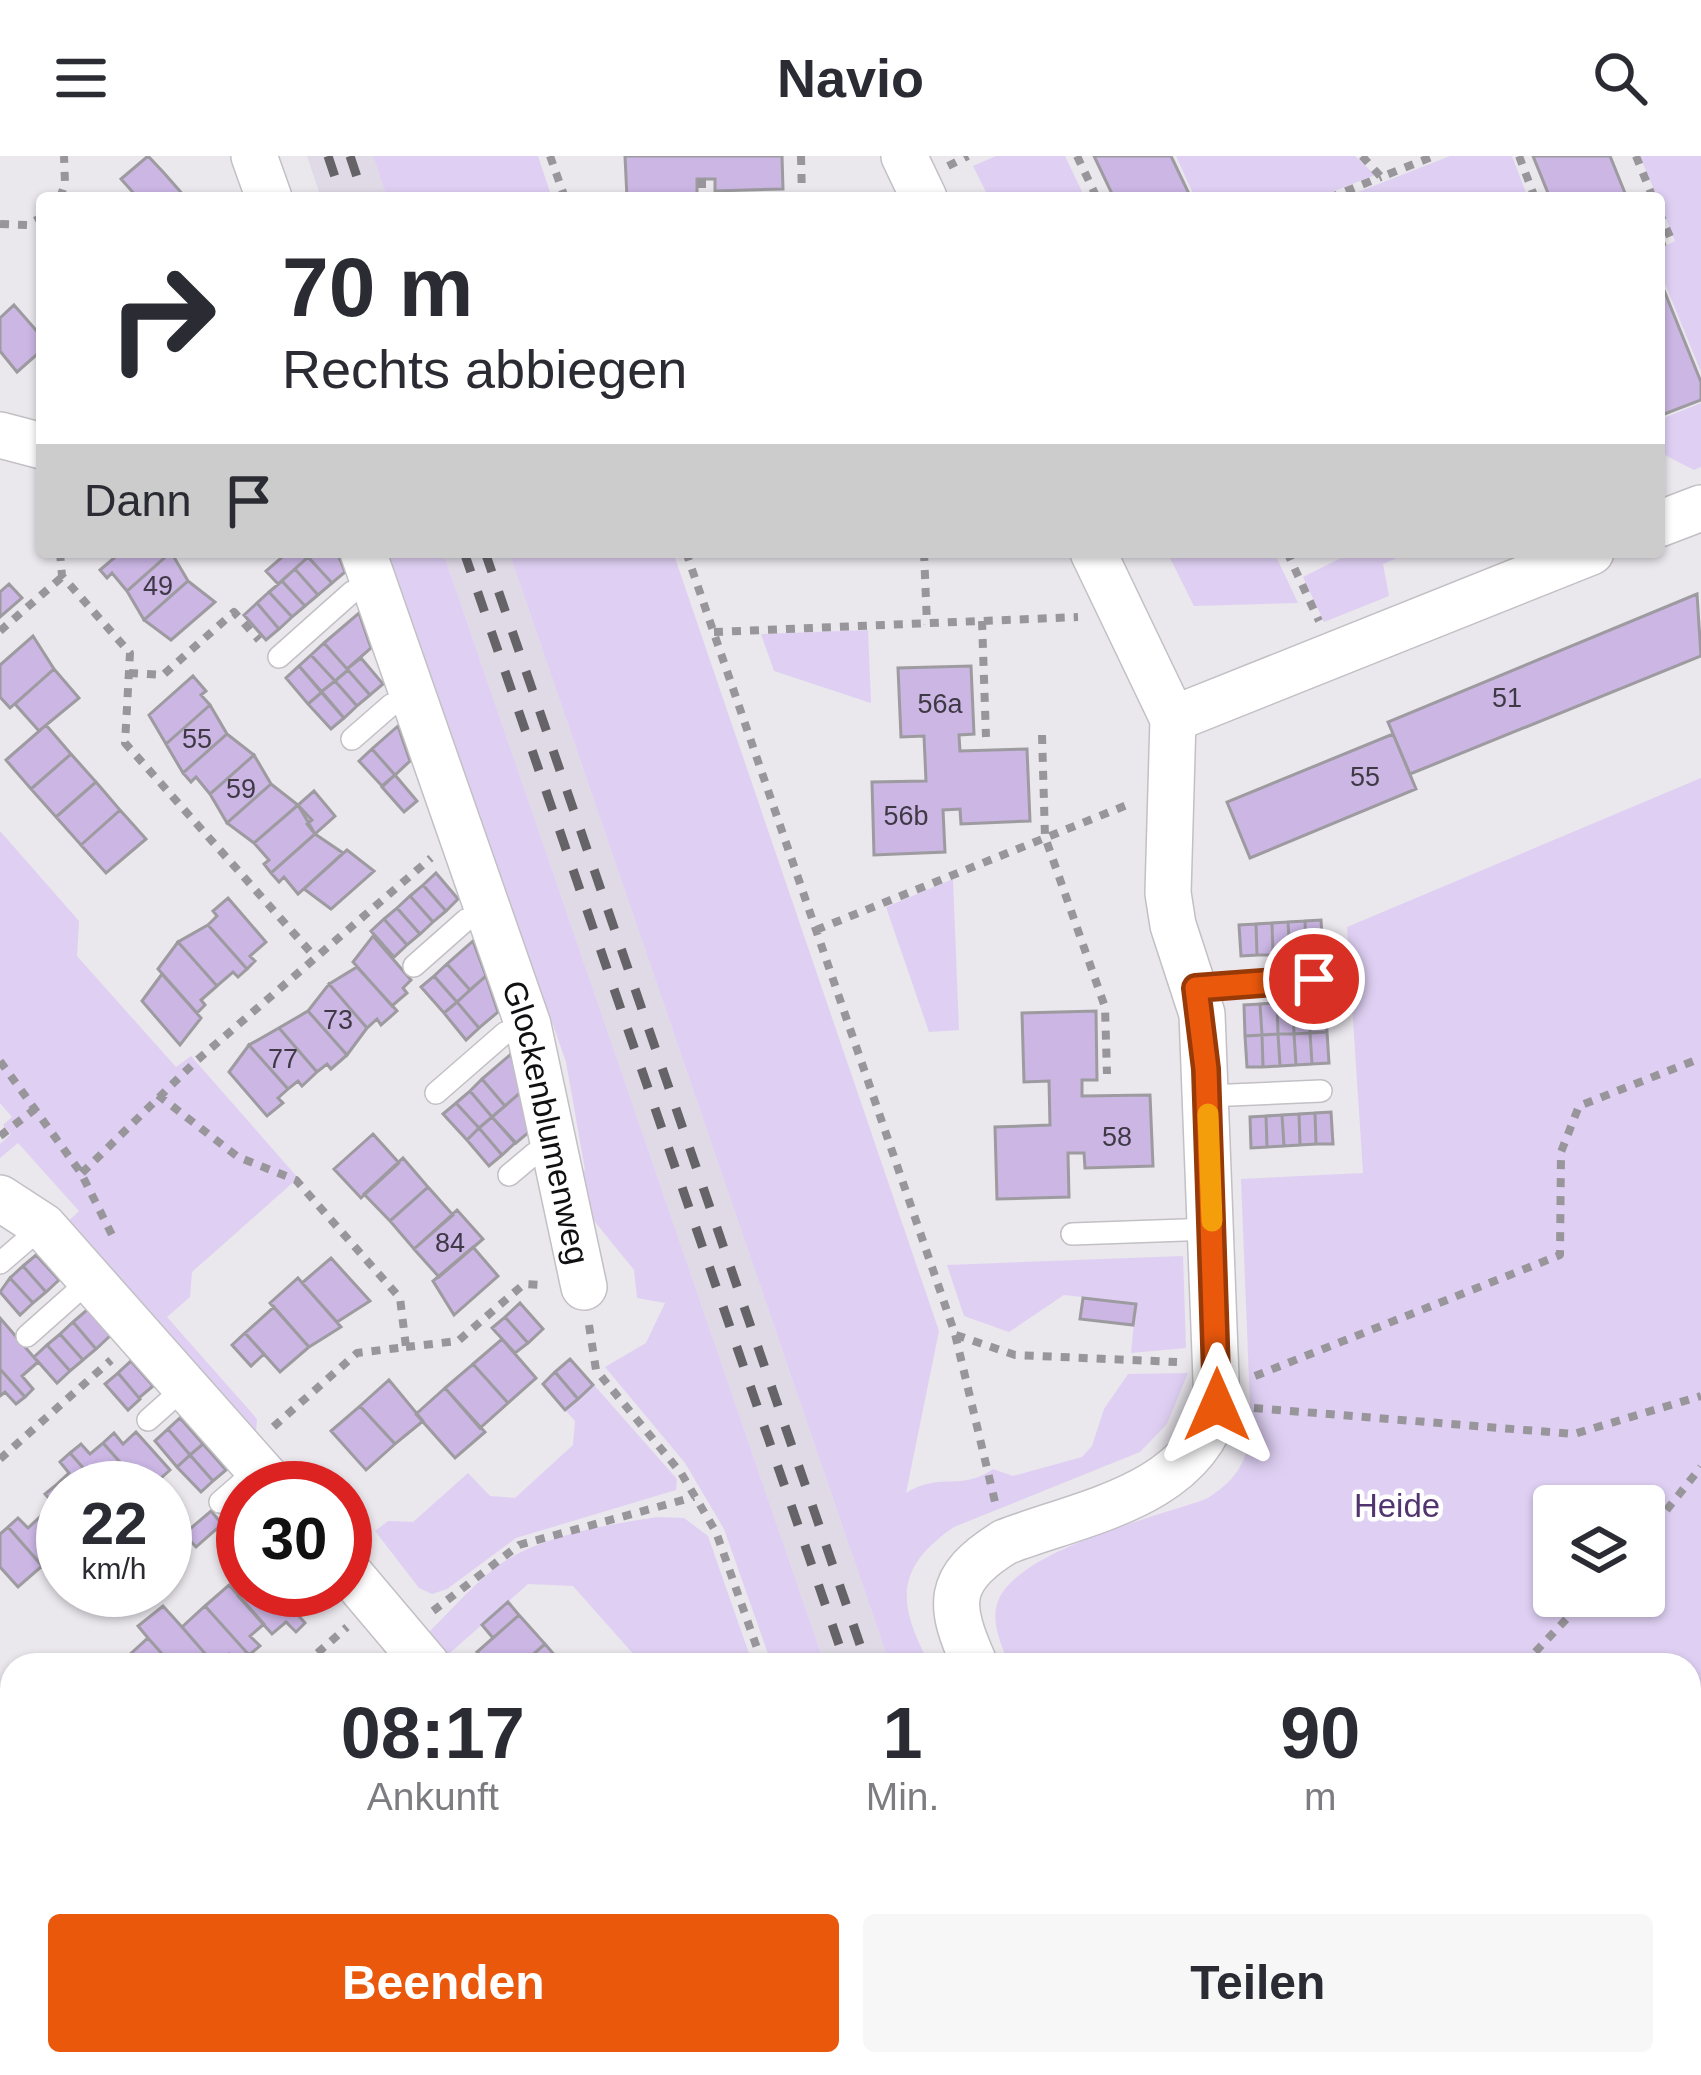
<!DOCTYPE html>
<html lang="de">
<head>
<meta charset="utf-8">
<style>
	:root { --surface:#fff; --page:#f7f7f7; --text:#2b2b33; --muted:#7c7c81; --accent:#ea580c }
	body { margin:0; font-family:Helvetica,sans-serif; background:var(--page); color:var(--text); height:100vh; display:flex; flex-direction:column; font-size:45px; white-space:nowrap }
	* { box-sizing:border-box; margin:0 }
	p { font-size:39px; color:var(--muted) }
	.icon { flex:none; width:66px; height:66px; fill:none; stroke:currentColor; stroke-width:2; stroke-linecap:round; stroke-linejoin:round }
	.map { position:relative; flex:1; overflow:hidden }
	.sheet { position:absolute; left:0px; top:1497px; width:1701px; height:423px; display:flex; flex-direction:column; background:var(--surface); border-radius:36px 36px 0 0; box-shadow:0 3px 9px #0004 }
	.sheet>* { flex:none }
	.top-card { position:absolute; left:36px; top:36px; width:1629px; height:366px; border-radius:12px; box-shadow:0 3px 9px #0004; background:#fff; color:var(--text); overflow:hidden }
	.controls { position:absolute; left:1533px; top:1329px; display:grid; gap:24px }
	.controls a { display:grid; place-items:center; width:132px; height:132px; border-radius:12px; background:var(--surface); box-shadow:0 3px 9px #0004; font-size:60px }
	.speed { position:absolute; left:36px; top:1305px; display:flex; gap:24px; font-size:60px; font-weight:700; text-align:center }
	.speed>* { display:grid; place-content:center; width:156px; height:156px; border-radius:50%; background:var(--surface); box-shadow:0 3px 9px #0004; line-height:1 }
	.speed small { font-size:30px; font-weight:400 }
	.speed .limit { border:18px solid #d22; background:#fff; color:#111 }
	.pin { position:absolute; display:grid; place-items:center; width:102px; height:102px; color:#fff; margin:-51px; border:6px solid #fff; border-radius:50%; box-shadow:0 3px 12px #0007 }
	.me { position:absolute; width:132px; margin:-66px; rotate:0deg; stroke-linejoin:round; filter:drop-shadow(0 0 9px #0008) }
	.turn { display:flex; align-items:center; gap:42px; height:252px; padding:0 48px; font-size:54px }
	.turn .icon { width:156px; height:156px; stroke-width:2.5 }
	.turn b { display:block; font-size:84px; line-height:102px }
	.then { display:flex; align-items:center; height:114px; padding:0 48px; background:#0003; gap:24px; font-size:45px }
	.eta { display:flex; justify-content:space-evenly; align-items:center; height:204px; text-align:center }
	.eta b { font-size:72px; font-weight:700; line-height:84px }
	.cta { display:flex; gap:24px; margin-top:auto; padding:24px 48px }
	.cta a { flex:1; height:138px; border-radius:12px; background:var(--accent); color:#fff; font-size:48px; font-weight:700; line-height:138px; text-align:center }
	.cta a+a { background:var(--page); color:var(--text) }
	header { display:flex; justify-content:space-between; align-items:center; height:156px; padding:0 48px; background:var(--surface); font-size:54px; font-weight:700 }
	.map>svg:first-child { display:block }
	.built { fill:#dfdae6 }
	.green { fill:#dfd0f3; fill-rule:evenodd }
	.building { fill:#cbb6e4; stroke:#9d9ba0; stroke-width:3 }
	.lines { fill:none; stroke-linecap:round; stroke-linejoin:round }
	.service-casing { stroke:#c2c0c5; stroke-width:24 }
	.minor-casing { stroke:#c2c0c5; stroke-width:48 }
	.path { stroke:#99969b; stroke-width:8; stroke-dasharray:9 9; stroke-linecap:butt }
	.service { stroke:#fff; stroke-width:21 }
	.minor { stroke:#fff; stroke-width:45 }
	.rail { stroke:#656367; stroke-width:9; stroke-dasharray:21 21; stroke-linecap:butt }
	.route-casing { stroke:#983908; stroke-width:30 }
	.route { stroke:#ea580c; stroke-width:21 }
	.slow { stroke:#f59e0b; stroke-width:21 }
	.labels { text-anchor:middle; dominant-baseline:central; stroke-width:9; stroke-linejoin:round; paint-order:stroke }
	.number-label { font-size:27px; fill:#3f3946 }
	.street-label { font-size:33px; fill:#100f11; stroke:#fff }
	.park-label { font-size:33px; fill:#52356e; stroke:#fff }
</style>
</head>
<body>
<header><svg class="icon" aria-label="menu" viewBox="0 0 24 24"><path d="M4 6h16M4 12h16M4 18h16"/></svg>Navio<svg class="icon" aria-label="search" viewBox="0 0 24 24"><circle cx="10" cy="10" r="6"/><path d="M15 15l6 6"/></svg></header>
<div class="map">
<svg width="1701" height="1919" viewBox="0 0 1701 1919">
	<rect width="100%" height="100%" fill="#eae7ed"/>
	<path class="built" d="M307 0H373L387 42H321Z
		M443 396H509L890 1509H825Z"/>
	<path class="green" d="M373 0H538L552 42H387Z
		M996 0H1065L1085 42H989L973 10Z
		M1176 0H1355L1375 19 1317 42H1195Z
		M1450 0H1512L1528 42H1343Z
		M1640 0H1701V216L1659 113V93L1675 85Z
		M1701 247V311L1694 314 1659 296V264Z
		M388 396H443L825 1509H772L724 1373 685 1307 605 1211 646 1187 665 1147 637 1142 634 1114 591 1061 571 1018 585 1014 566 906Z
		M509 396H673L939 1175 906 1337C942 1315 961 1336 993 1313L1013 1320 1082 1301 1092 1290 1104 1253 1128 1218 1188 1217 1167 1268 1140 1296 954 1371C893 1413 898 1449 930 1509H890Z
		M1167 396H1274L1298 447 1194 450Z
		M1353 396H1411L1383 408 1389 440 1324 466 1303 421Z
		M868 474 871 547 774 515 761 478Z
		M1701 622V1739L1689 1745V1509H1009C1002 1489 990 1467 998 1445 1018 1394 1156 1361 1206 1343 1235 1325 1246 1309 1251 1274L1241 1023 1363 1017 1347 771ZM1554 1350H1644V1440H1554Z
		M0 675 79 765 77 800 176 911 191 900 298 1022 192 1116 190 1141 167 1161 257 1263 256 1277 60 1073 79 1055 18 987 0 1002V988L11 978 3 969 12 961 0 947Z
		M953 723 959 874 929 876 886 751Z
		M1183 1100 1186 1192 1131 1197 1136 1147 1064 1139 1009 1176 964 1160 947 1109Z
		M594 1229 677 1323 676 1334 516 1382 447 1433 432 1438 419 1432 375 1375 388 1365 413 1366 468 1317 490 1340 515 1342 573 1289 575 1265 565 1254Z
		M657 1361 684 1362 708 1380 753 1509H643L573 1430 528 1428 442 1504 422 1482C444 1463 468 1433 495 1412 537 1380 606 1369 657 1361Z
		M592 1908H792L806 1919H579Z
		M1274 1908H1433L1418 1919H1290Z"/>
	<path class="building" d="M148 0 164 17 186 42H138L121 23Z
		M625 0H782L783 33 715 35V23H697V42H627Z
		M1094 0H1171L1191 42H1114Z
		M1533 0H1610L1627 42H1550Z
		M1659 122 1701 226V244L1659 260Z
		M14 149 42 181V194L17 216 0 195V162Z
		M121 396H171L127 435 112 417 107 422 100 414Z
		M171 396 188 425 144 464 127 435Z
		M288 396 308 401 278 428 266 415Z
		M314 396H337L345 416 332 427 308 401Z
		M308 401 332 427 318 439 295 413Z
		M295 413 318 439 305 450 282 425Z
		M188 425 215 446 171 484 144 464Z
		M282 425 305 450 292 461 269 436Z
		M9 428 22 442 0 461V436Z
		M269 436 292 461 279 473 257 447Z
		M1697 438 1701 500 1410 618 1388 566Z
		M257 447 279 473 266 484 244 459Z
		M359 457 371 492 347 513 324 487Z
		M33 480 54 513 10 552 0 541V509Z
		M324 487 348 514 335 525 311 499Z
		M311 499 335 525 321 536 299 510Z
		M361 502 383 528 370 539 347 513Z
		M299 510 322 536 308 548 286 522Z
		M971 510 974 578 959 579 960 595 1027 593 1030 665 961 668 960 653 943 654 945 696 874 699 872 626 926 625 924 580 901 581 898 512Z
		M54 513 79 542 39 575 15 548Z
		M348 514 370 539 357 550 335 525Z
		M193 520 206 535 201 539 210 549 166 588 149 559Z
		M335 525 357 550 344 562 321 536Z
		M322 536 344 562 331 573 308 548Z
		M210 549 227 578 183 617 166 588Z
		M46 569 71 598 31 633 6 604Z
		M398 570 410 605 395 619 372 593Z
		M227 578 254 599 210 638 196 621 191 626 183 617Z
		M1393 578 1416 633 1250 702 1227 646Z
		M372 593 395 619 382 630 359 605Z
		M71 598 96 626 56 661 31 633Z
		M254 599 271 628 227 667 210 638Z
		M395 619 417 645 404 656 382 631Z
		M96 626 120 654 81 689 56 661Z
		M271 628 298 649 254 687 227 667Z
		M314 635 335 660 315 678 298 649Z
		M298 649 312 664 307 668 315 678 271 717 264 708 269 704 254 687Z
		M120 654 146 683 106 717 81 689Z
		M315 678 343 697 298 738 284 721 279 726 271 717Z
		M347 694 374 715 331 753 304 733Z
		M436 717 458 743 446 755 423 729Z
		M423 729 446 755 433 766 410 740Z
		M410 740 433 766 420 778 397 752Z
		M228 742 266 786 250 800 255 805 247 813 208 769 217 760 213 755Z
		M397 752 420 778 407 789 384 763Z
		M384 763 407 789 394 801 371 775Z
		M1321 764 1323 796 1306 797 1305 765Z
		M1305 765 1306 797 1290 798 1288 766Z
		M1288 766 1290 798 1273 799 1272 767Z
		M1272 767 1273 799H1257L1256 768Z
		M1256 768 1257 799 1241 800 1239 769Z
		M208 769 247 813 238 821 233 816 217 830 178 786Z
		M373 780 411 824 403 832 407 837 392 850 353 806Z
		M473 785 486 820 470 834 447 808Z
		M178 786 217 830 201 844 205 849 197 857 158 813Z
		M447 808 470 834 457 846 434 820Z
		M357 811 397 855 381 869 377 863 367 872 329 828Z
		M162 818 201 862 180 889 142 845Z
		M434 820 457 846 444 857 421 831Z
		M486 820 498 856 479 872 457 846Z
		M329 828 367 872 347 899 308 855Z
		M1325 845 1327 876 1310 877 1309 846Z
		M457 846 479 872 466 884 444 857Z
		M1293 846H1309L1310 877 1294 878Z
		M1293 846 1294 878H1278L1277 847Z
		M1277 847 1278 878 1262 879 1260 848Z
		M1260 848 1262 879 1245 880 1244 849Z
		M308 855 347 899 331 913 327 908 317 916 279 872Z
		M1096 855 1097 924H1082V940L1150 939 1153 1010 1085 1012 1084 997H1068L1069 1041 997 1043 995 971 1050 969 1049 925 1024 926 1022 857Z
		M279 872 317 916 302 930 298 925 288 933 249 889Z
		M1327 876 1329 907 1312 908 1310 877Z
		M1310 877 1312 908 1296 909 1294 878Z
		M1278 878H1294L1296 909 1280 910Z
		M1278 878 1280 910 1263 911 1262 879Z
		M1262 879 1263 911H1247L1245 880Z
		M249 889 288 933 278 942 283 947 267 960 229 916Z
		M511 898 521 936 505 950 482 923Z
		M482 923 505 950 492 961 470 935Z
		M470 935 492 961 479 972 456 947Z
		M521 936 529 976 516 987 492 961Z
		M456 947 479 972 467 984 443 958Z
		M1331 956 1333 988H1316L1315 957Z
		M1315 957 1316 988 1300 989 1299 958Z
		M1299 958 1300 989 1284 990 1282 959Z
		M1282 959 1284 990 1267 991 1266 960Z
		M1266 960 1267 991 1251 992 1250 961Z
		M492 961 515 987 502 999 479 972Z
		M479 972 502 999 489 1010 467 984Z
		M373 978 399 1007 361 1042 334 1013Z
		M403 1002 428 1031 390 1065 364 1038Z
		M428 1031 453 1059 414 1093 390 1065Z
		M457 1054 483 1083 439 1121 414 1093Z
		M473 1091 498 1120 454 1159 433 1125Z
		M36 1099 59 1124 46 1136 23 1110Z
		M331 1102 370 1145 337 1166 302 1127Z
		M23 1110 46 1136 33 1147 10 1122Z
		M10 1122 33 1147 20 1159 0 1136Z
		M298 1122 341 1171 309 1191 270 1147Z
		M1083 1142 1136 1148 1133 1169 1080 1163Z
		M520 1147 543 1173 528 1187 505 1161Z
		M274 1151 309 1191 280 1216 245 1177Z
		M88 1153 111 1179 96 1193 73 1166Z
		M505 1161 528 1187 515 1197 492 1172Z
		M0 1162 38 1206 22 1220 33 1233 25 1241 0 1213Z
		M73 1166 96 1193 83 1204 60 1178Z
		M245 1177 264 1198 251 1210 232 1189Z
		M60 1178 83 1204 70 1215 47 1189Z
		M502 1183 536 1222 508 1247 473 1208Z
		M47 1189 70 1215 57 1227 34 1201Z
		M570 1203 593 1229 578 1243 555 1216Z
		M131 1205 153 1230 139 1242 118 1217Z
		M473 1208 508 1247 480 1272 445 1232Z
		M0 1213 25 1241 16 1248 5 1236 0 1240Z
		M555 1216 578 1243 565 1254 543 1228Z
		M118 1217 140 1243 128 1254 105 1228Z
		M389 1224 423 1265 395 1288 360 1250Z
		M445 1232 485 1276 455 1302 416 1258Z
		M360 1250 395 1288 366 1314 331 1275Z
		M180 1262 203 1288 190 1299 168 1273Z
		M168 1273 190 1299 177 1311 155 1285Z
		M136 1276 170 1314 150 1332H143L103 1287 114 1277 123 1288Z
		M103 1287 137 1325 130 1332H101L70 1297 81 1288 90 1298Z
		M203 1288 226 1314 213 1325 190 1299Z
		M70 1297 101 1332H63V1337L56 1329 69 1317 60 1306Z
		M190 1299 213 1325 201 1336 177 1311Z
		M56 1329 63 1337V1386L41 1360 54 1348 45 1338Z
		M211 1355 222 1368 196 1391 184 1378Z
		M41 1360 63 1386V1410L51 1420 8 1371 18 1362 28 1372Z
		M8 1371 42 1410 18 1431 0 1411V1378Z
		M229 1429 264 1468 250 1480 260 1490 249 1499 205 1450Z
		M245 1434H276L305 1467 296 1476 286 1466 272 1478 238 1440Z
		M508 1446 519 1459 493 1482 482 1469Z
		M163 1450 182 1471 215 1509H172L148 1482 138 1470Z
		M205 1450 249 1499 238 1508 229 1498 215 1509 182 1471Z
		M519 1459 545 1488 521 1509H488L477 1496Z
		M148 1482 172 1509H130L125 1503Z
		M545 1488 563 1509H521Z
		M1689 1819 1701 1919H1636L1634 1908H1689Z"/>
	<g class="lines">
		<defs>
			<path id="service" d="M279 501 352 436 374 429
				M352 583 391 549 414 541
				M414 810 466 764 489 756
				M1196 832 1314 823
				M436 937 505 877 528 869
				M1207 940 1321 935
				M509 1019 534 998 555 993
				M1072 1078 1212 1073
				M0 1107 43 1070
				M27 1180 90 1124
				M148 1264 185 1231
				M220 1346 258 1313"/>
			<g id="minor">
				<path d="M254 0 269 42"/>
				<path d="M904 0 924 42"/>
				<path d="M0 279 42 290"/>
				<path d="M1659 368 1701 352"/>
				<path id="s1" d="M363 396 528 869 584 1131"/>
				<path d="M1093 396 1173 563"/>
				<path d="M0 1042 43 1070 275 1332"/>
				<path d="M345 1412 427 1509"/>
				<path d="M975 1509C948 1449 945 1423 1005 1386 1083 1356 1193 1340 1217 1249L1202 858 1173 769 1168 737 1173 563 1591 396"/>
				<path d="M0 1776 12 1788"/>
				<path d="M124 1908 135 1919"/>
				<path d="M1119 1908 1122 1919"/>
				<path d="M1212 1908 1236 1919"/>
			</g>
		</defs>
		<use href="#service" class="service-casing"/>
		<use href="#minor" class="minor-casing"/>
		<path class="path" d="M550 0 565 42
			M801 0 802 42
			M1077 0 1097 42
			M1362 0 1381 21 1434 0
			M1519 0 1535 42
			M1636 0 1653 42
			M948 10 968 0
			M702 23V42
			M60 42 65 27 64 0
			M1329 42 1381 21
			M1659 56 1671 83 1659 88
			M0 68 27 69 42 61
			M60 396 62 420 130 497 125 587 314 800
			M686 396 955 1178 996 1350
			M924 396 927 468
			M1287 396 1319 465
			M982 465 986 581
			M0 475 62 421
			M714 476 1078 461
			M129 517 163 519 234 456 259 484
			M1042 579 1045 681 1105 851 1107 918
			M816 774 1132 647
			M0 905 81 1017 115 1085
			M158 939 238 1001 296 1024 400 1142 406 1191 357 1197 272 1272
			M0 980 35 953
			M82 1017 195 906 431 702
			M589 1169 596 1214 681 1317 716 1376 763 1509
			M956 1179 1015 1199 1177 1206
			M406 1191 458 1185 524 1128 542 1129
			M1255 1220 1560 1099 1561 996 1579 950 1701 902
			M1254 1252 1574 1278 1701 1240
			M0 1303 111 1204
			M316 1319 327 1332
			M345 1352 368 1378
			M1644 1382 1701 1311
			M433 1455 519 1389 694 1341
			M304 1509 347 1471
			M1523 1509 1588 1440
			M1689 1768 1701 1762
			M809 1908 823 1919
			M880 1908 881 1919
			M1599 1908 1601 1919
			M1452 1919 1465 1908"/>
		<use href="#service" class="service"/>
		<use href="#minor" class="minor"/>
		<path class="rail" d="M328 0 342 42
			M350 0 364 42
			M464 396 846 1509
			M485 396 867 1509
			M983 1908 987 1919
			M1004 1908 1008 1919"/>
	</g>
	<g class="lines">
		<defs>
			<path id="route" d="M1217 1249 1206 913 1196 832 1314 823"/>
		</defs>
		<use href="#route" class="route-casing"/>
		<use href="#route" class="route"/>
		<path class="slow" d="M1208 958 1212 1065"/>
	</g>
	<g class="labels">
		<g class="number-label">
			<text x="158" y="430">49</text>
			<text x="1507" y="542">51</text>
			<text x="940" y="548">56a</text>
			<text x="197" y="583">55</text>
			<text x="1365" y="621">55</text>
			<text x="241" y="633">59</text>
			<text x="906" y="660">56b</text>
			<text x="338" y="864">73</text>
			<text x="283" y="903">77</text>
			<text x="1117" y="981">58</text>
			<text x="450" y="1087">84</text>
		</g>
		<g class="street-label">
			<text stroke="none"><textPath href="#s1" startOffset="600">Glockenblumenweg</textPath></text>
		</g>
		<g class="park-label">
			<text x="1397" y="1349">Heide</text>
		</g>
	</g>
</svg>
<div class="controls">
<a><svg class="icon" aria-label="layers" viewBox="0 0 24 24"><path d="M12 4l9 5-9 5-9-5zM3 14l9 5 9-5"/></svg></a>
</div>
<div class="speed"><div>22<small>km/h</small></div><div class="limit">30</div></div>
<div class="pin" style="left:1314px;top:823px;background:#d93025"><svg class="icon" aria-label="arrive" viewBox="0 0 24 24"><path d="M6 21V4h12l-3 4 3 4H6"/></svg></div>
<svg class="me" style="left:1217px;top:1249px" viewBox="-20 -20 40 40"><path d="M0-17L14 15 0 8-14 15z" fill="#ea580c" stroke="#fff" stroke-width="4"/></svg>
<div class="top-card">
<div class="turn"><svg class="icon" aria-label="right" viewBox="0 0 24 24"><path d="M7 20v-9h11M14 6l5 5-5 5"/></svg><div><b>70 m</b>Rechts abbiegen</div></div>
<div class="then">Dann<svg class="icon" aria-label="arrive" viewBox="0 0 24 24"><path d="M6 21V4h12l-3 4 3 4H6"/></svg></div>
</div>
<section class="sheet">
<div class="eta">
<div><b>08:17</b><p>Ankunft</p></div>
<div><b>1</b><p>Min.</p></div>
<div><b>90</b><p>m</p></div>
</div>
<div class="cta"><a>Beenden</a><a>Teilen</a></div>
</section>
</div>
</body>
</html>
